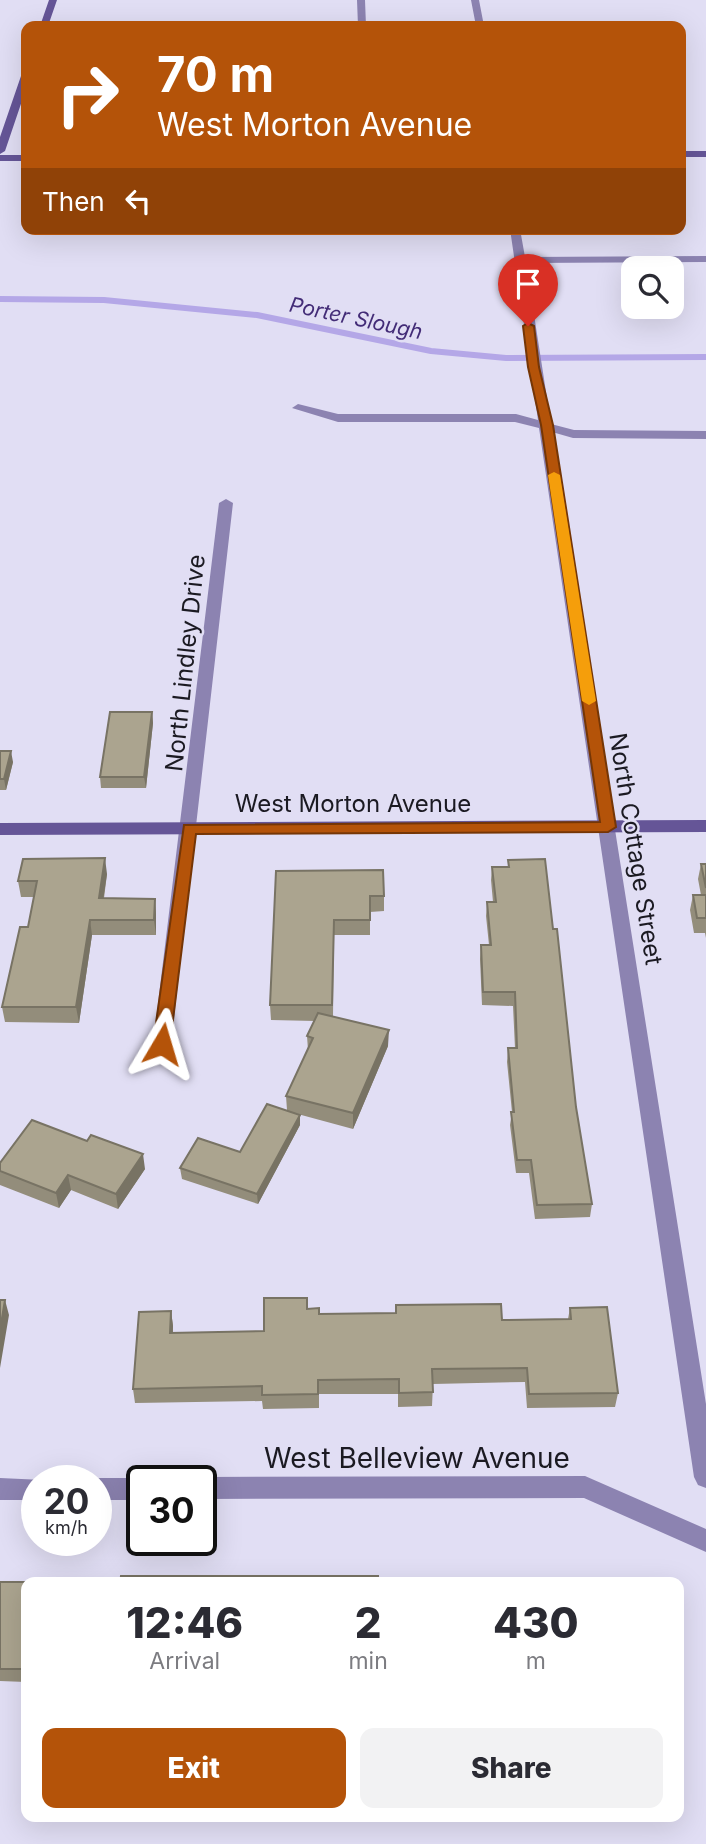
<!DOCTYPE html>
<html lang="en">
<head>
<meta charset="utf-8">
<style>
	:root { --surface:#fff; --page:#f2f2f3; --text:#2b2b33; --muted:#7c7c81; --accent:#b45309 }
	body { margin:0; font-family:Inter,sans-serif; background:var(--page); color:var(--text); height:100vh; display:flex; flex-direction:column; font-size:26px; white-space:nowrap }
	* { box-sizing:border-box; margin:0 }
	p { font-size:23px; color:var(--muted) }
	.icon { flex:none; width:38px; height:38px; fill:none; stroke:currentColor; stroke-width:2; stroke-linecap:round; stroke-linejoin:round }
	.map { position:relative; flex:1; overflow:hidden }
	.panel { position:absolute; left:21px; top:1577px; width:663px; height:245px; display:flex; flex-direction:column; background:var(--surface); border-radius:14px; box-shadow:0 7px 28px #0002 }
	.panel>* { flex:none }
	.banner { position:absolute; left:21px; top:21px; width:665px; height:214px; border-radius:14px; box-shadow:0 7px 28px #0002; background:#b45309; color:#fff; overflow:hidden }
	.buttons { position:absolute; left:621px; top:256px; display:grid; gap:14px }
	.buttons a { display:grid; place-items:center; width:63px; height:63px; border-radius:14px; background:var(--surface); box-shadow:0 7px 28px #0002; font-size:35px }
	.speed { position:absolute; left:21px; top:1465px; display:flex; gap:14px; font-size:35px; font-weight:700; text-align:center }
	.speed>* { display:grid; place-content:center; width:91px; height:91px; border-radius:50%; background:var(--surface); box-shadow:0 7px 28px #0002; line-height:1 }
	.speed small { font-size:18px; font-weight:400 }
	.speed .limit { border:4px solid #111; border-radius:10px; background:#fff; color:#111 }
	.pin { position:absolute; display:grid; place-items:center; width:60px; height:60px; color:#fff; margin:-72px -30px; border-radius:50% 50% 50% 0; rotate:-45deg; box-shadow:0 0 7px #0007 }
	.pin .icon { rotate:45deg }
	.me { position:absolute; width:77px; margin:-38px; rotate:7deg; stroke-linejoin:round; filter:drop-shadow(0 0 5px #0008) }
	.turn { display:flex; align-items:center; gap:24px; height:147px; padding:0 21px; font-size:32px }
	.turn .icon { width:91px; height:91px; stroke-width:2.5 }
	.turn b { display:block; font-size:49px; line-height:60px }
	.then { display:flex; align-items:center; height:66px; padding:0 21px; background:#0003; gap:14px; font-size:26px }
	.eta { display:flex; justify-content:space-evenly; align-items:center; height:119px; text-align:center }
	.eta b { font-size:42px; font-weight:800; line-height:49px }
	.primary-button { display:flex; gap:14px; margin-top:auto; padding:14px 21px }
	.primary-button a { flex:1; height:80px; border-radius:14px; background:var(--accent); color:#fff; font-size:28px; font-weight:800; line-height:80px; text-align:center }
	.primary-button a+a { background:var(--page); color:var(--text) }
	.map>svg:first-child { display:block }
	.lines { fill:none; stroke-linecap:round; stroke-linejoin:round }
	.stream { stroke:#b4a7e7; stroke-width:6 }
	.street { fill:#8c83b1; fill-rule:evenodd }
	.secondary { fill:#655597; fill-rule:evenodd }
	.wall { fill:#938d7b }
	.shaded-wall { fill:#787364 }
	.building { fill:#aba48f; stroke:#787364; stroke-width:2 }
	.route { fill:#b45309; stroke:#753606; stroke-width:2 }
	.slow { fill:#f59e0b }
	.labels { text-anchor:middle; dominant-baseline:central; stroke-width:5; stroke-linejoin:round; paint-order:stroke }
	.far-water-label { font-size:21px; font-style:italic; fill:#432c77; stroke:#e1def4 }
	.street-label { font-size:24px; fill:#1b1a22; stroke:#e1def4 }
	.near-street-label { font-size:28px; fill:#1b1a22; stroke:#e1def4 }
</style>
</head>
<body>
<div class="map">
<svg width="706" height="1844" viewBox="0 0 706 1844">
	<rect width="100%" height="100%" fill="#e1def4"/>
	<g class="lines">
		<path class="stream" d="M0 299 104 300 257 315 431 351 506 358 706 357"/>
		<path class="street" d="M357 0H365L366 26H358Z
			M471 0H479L484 26H476Z
			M510 229H520L525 257 706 256V262L526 263 551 424 574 430 706 431V439L573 438 552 432 706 1404V1488L698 1485 694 1477 539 428 515 422H338L292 408 298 404 338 414H516L538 420Z
			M226 499 233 503 171 1044 169 1049H155L153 1044 219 503Z
			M585 1476 706 1529V1552L584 1498 201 1499V1480H193L201 1477Z
			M0 1478 43 1480H37V1500H0Z
			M96 1478H142L148 1480H142V1500H96V1480H90Z"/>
		<path class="secondary" d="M49 0H57L48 26H40Z
			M26 73V89L5 151 0 154V137L21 76Z
			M681 151H706V157H681Z
			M0 155H26V161H0Z
			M706 820V832L0 835V823Z"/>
	</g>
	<path class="wall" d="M152 712 153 723 146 788H101L100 777Z
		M0 751 13 762 6 790H0Z
		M508 860 576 1107 592 1204 590 1217 535 1219 529 1173H516L510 1125 512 1112 507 1062 508 1048H515L513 1006 482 1005 480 959 481 945H489L486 916 487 902H493L491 880 492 867H508Z
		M701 864H706V938L705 933H694L690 910 693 895H701L698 879Z
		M276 871 384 896V911L370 912V935H334L333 1016 388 1046 353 1129 294 1113 300 1125 258 1204 182 1179 180 1168 240 1152 287 1110 286 1096 308 1050 307 1036 315 1021 271 1020 270 1005Z
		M107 874 104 898 155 899 156 914V935H92L79 1023 5 1022 2 1007 28 927 34 897H21L18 881Z
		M0 1163 145 1169 118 1209 71 1190 59 1208 0 1185Z
		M570 1308 618 1393 615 1407 527 1408 525 1382 433 1384 432 1406 398 1407V1394H319V1408L263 1409 262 1401 135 1403 133 1389 171 1311 173 1326V1333L264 1331 307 1309 319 1314 502 1320 568 1319Z
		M0 1582H26V1682L0 1681Z"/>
	<path class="shaded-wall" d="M152 712 153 723 146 788 144 777Z
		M11 751 13 762 6 790 4 779Z
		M105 858 107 874 101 914 99 898Z
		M155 899 156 914V935L154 920Z
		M90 920 92 935 79 1023 76 1007Z
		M389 1030 388 1046 353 1129V1113Z
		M300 1115V1125L258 1204 257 1194Z
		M143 1154 145 1169 118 1209 116 1194Z
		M68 1175 71 1190 59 1208 56 1193Z
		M5 1300 9 1315 0 1368V1330Z
		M171 1311 173 1326 172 1348 170 1333Z"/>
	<path class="building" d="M110 712H152L144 777H100Z
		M0 751H11L4 779H0Z
		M105 858 99 898 155 899 154 920H90L76 1007H2L20 927H28L37 881H18L23 859Z
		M545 859 553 929H557L576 1107 592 1204 537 1205 531 1160H517L511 1112H514L508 1048H517L515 992H483L481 945H491L487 902H496L492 867H509L508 860Z
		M701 864H706V888Z
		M383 870 384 896H370V920H334L332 1005H270L276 871Z
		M693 895H706V918H697Z
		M318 1013 389 1030 353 1113 286 1096 313 1038 307 1036Z
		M267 1104 300 1115 257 1194 180 1168 198 1138 240 1152Z
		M32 1120 87 1141 91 1135 143 1154 116 1194 68 1175 56 1193 0 1171V1163Z
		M264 1298H307V1309L319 1308V1314L396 1313V1305L501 1304 502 1320 571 1319 570 1308 607 1307 618 1393 529 1394 527 1368 432 1369 433 1392 399 1393V1379L318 1380V1394L262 1395V1386L133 1389 139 1312 171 1311 170 1333 264 1331Z
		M0 1300H5L0 1330Z
		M121 1576H378V1582H120Z
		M0 1582H45H26V1669H0Z"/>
	<path class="route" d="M528 323 534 326 539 367 553 425 616 827 608 832 196 834 170 1044 168 1049H156L153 1044 184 825 600 822 541 425 528 367 523 326Z"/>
	<path class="slow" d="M554 472 560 475 596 701 589 705 582 701 548 475Z"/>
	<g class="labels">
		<g class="far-water-label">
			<text transform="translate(356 318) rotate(12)">Porter Slough</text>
		</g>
		<g class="street-label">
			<text transform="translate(185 663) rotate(-84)">North Lindley Drive</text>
			<text x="353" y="803">West Morton Avenue</text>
			<text transform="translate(636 849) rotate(81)">North Cottage Street</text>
		</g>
		<g class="near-street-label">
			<text x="417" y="1458">West Belleview Avenue</text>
		</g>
	</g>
</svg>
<div class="buttons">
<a><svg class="icon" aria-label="search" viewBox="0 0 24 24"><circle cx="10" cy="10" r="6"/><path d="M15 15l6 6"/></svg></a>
</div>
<div class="speed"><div>20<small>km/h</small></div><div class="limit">30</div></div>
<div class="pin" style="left:528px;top:326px;background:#d93025"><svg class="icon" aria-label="arrive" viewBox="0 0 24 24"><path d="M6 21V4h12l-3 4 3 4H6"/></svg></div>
<svg class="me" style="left:162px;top:1044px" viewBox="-20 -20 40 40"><path d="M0-17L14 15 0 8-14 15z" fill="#b45309" stroke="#fff" stroke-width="4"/></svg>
<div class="banner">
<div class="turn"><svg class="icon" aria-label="right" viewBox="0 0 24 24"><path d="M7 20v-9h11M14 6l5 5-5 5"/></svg><div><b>70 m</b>West Morton Avenue</div></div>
<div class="then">Then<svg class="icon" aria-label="left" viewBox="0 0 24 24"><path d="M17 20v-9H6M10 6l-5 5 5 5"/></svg></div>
</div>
<section class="panel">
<div class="eta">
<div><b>12:46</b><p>Arrival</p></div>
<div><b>2</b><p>min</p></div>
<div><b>430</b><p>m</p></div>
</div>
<div class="primary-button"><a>Exit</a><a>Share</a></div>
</section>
</div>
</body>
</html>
